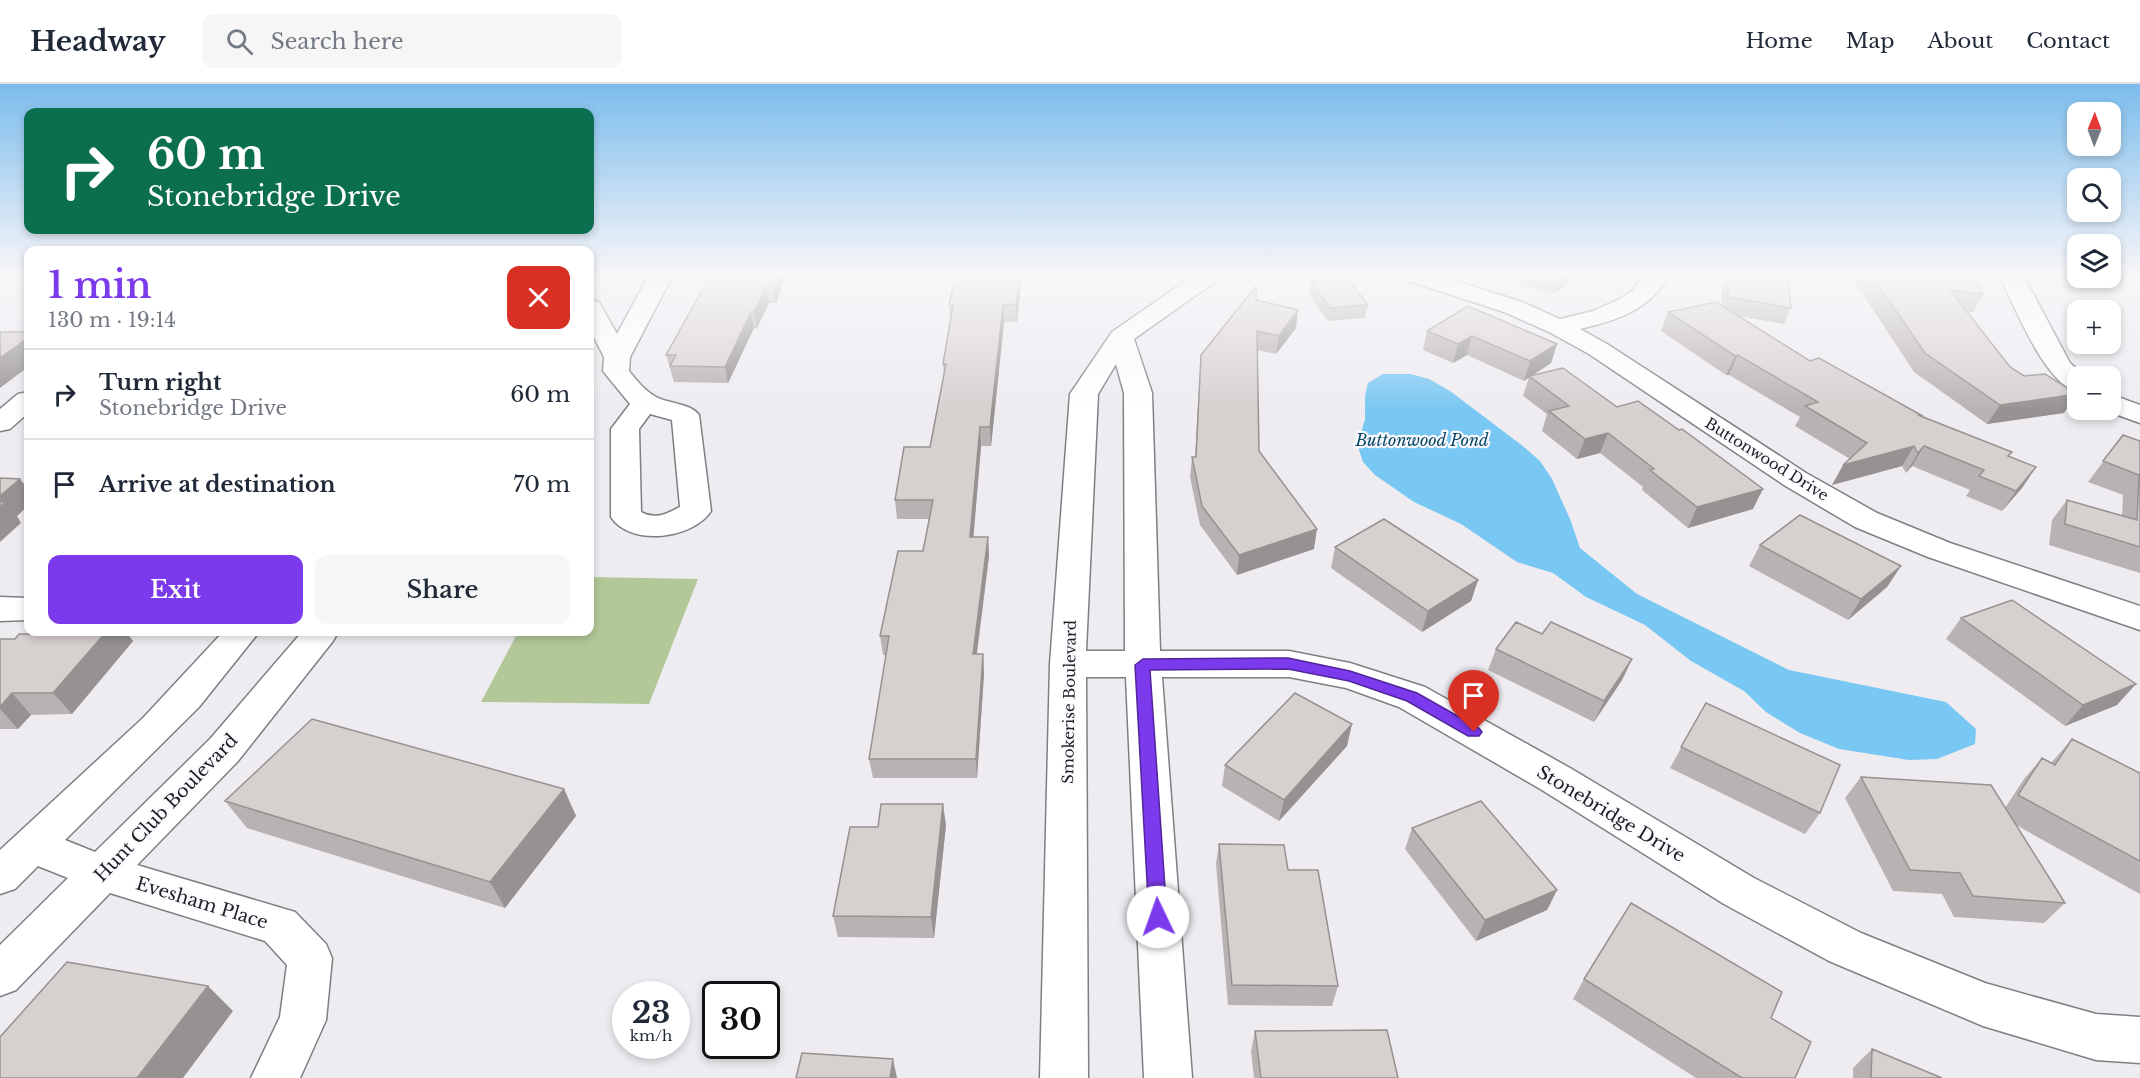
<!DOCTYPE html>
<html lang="en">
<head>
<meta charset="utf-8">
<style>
	:root { --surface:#fff; --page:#f6f6f7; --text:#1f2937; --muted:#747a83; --line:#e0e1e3; --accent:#7c3aed }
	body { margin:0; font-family:"Libre Baskerville",serif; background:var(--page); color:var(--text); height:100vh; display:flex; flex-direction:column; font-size:22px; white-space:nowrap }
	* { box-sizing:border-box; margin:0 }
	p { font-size:20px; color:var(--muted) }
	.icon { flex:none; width:33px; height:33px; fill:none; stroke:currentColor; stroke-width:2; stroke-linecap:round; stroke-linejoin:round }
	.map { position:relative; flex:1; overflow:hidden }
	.details { position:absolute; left:24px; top:162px; width:570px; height:390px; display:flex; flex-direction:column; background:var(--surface); border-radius:12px; box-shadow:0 3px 9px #0003 }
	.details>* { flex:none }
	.hud { position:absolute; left:24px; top:24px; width:570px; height:126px; border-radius:12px; box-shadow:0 3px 9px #0003; background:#0b6e4f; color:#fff; overflow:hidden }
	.needle { width:39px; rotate:1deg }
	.controls { position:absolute; left:2067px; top:18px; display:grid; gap:12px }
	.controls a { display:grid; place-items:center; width:54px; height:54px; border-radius:12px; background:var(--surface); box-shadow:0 3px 9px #0003; font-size:30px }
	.speed { position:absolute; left:612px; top:897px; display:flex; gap:12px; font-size:30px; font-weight:700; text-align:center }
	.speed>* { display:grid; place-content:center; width:78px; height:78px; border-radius:50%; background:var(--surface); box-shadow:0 3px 9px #0003; line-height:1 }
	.speed small { font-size:15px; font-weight:400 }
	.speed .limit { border:3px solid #111; border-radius:9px; background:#fff; color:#111 }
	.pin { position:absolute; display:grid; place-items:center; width:51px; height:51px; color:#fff; margin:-62px -26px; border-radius:50% 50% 50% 0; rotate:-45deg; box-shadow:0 0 6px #0007 }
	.pin .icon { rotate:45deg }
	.me { position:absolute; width:66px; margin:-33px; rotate:357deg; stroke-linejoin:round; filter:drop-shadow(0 0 4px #0008) }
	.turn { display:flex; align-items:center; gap:21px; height:126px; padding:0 24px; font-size:27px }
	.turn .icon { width:78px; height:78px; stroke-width:2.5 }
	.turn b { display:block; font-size:42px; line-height:51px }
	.round { display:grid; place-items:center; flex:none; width:63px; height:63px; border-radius:12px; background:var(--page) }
	.head { display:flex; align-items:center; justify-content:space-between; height:102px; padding:0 24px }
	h1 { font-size:36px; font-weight:600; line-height:45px; color:var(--accent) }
	.action { display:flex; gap:12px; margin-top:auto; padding:12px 24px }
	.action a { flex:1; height:69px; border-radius:12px; background:var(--accent); color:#fff; font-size:24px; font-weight:600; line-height:69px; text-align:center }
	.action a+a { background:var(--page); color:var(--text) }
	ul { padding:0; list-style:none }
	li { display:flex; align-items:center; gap:18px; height:90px; padding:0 24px; border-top:2px solid var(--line) }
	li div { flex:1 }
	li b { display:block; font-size:22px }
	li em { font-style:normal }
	header { display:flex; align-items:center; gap:36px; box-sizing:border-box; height:84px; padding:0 30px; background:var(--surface); border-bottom:2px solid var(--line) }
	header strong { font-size:28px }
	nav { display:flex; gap:33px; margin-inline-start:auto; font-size:21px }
	.search { width:420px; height:54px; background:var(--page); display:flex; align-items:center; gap:15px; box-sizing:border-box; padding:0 21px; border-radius:12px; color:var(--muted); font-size:22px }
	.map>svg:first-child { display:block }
	.green { fill:#b3c899 }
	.water { fill:#79c7f3 }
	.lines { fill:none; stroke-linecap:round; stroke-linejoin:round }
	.minor-casing { stroke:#817e83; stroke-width:3 }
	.minor { fill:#fff; fill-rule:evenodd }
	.wall { fill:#b8b3b2 }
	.shaded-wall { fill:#969291 }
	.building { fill:#d6d0cf; stroke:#969291; stroke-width:1.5 }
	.route { fill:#7c3aed; stroke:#51269a; stroke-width:1.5 }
	.labels { text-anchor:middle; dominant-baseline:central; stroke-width:4.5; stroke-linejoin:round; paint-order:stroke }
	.street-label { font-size:15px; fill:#1f1e20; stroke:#fcfaff }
	.water-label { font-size:16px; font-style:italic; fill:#064966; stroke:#fcfaff }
	.near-street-label { font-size:18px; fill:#1f1e20; stroke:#fcfaff }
</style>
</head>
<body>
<header>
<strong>Headway</strong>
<div class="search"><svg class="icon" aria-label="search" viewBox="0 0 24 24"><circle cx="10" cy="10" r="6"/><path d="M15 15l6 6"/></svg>Search here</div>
<nav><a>Home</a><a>Map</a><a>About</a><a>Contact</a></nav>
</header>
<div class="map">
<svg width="2140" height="994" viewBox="0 0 2140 994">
	<rect width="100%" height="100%" fill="#efecf1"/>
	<path class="green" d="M590 493 698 495 649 620 481 618 518 548H590Z"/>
	<path class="water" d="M1383 290H1411L1429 295 1450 307 1524 363 1540 377 1552 395 1570 435 1580 464 1637 510 1789 586 1946 618 1976 645 1975 660 1937 675 1909 676 1839 665 1800 649 1766 628 1744 607 1691 577 1645 541 1586 513 1553 489 1517 478 1461 440 1414 418 1375 391 1363 378 1359 366V354L1365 336V312L1368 299Z"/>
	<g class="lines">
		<defs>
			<path id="minor" d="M650 189H674L630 273 629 287C637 297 645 307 656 313 669 320 690 319 699 331L711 427C693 455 630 463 611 433V345L630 320 603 287 604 273 590 245V216L599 218 617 250ZM650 330 672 336 680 423C666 430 656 436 641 428L639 345Z
				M1197 189H1224L1220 194 1134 255 1152 309 1160 567H1289L1350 579 1425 603 1570 684 1754 794 1861 849 1985 899 2096 930 2140 933V979L2096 976 1983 942 1829 877 1724 820 1542 706 1399 623 1346 604 1289 593H1162L1192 994H1144L1126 593H1086L1088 994H1040L1050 580 1070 310 1112 248ZM1116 280 1124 309 1125 567H1086L1098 310Z
				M1396 189H1431L1522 218 1560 235 1593 227 1620 215 1632 207 1646 189H1670C1651 226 1618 236 1580 245L1607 260 1806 389 1877 429 1950 459 2140 522V546L1928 473 1855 443 1784 401 1589 270 1549 248 1504 228 1400 194Z
				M1998 189H2022L2070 279 2085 292H2078V308C2044 300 2014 220 1998 189Z
				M28 308V329L10 345 0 347V325L18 310Z
				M2110 310 2140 321V339L2104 326H2110Z
				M0 513 28 514V536L0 537Z
				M223 548H259L199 623 65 756 95 768 210 655 302 548H338L333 557 238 677 137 781 295 828 326 860 332 874 326 936 300 994H251L280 933 287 881 265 857 110 809 16 906 0 912V861L68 794 38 782 15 805 0 810V766L143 634Z"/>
		</defs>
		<use href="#minor" class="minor-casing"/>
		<use href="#minor" class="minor"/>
	</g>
	<path class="wall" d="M708 189H787L776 219H769L757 244H754L728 299 674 298 666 271 706 200 705 194Z
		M956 189H1022L1017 238H1004L991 362H981L973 453H988L989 472 977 570H983L984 590 977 694H873L869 675 886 571H883L880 552 923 467 929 435H897L895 416 930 363 944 291 943 280 950 236 949 221Z
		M1489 189H1580L1556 208 1546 209Z
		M1722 189H1790H1788L1791 224 1784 240 1738 232 1810 277 1921 331 1920 332 2012 368 2009 372 2036 383 2022 404 2002 427 1966 412 1970 406 1912 382 1906 389 1902 382 1832 401 1850 375 1795 342 1800 333 1729 291H1726L1661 247 1668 228 1722 222Z
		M1849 189H1970L1983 210 1973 228H1967L2010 283 2064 329 1987 340 1914 288Z
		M1311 198 1368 221 1365 234 1328 237 1309 211Z
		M1256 216 1296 244 1276 270 1257 266 1259 367 1314 465 1237 491 1200 441 1190 393 1192 373H1195L1201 271Z
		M1427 247 1557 260 1551 279 1532 291 1753 425 1688 444 1642 406 1643 403 1600 369 1577 375 1542 347 1547 330 1523 312 1529 293 1524 297 1467 271 1453 279 1423 266Z
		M2123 351 2140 357V489L2049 461 2052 436 2067 416 2122 432 2123 411 2088 398Z
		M1760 461 1901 482 1887 503 1848 536 1749 482Z
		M1335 463 1478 496 1471 517 1422 548 1331 484Z
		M1961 534 2117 621 2065 642 1946 555Z
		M46 548H126L133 557 72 630 31 631 18 645H0V555H15L44 550Z
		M1542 550 1632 575 1622 596 1594 638 1488 586 1496 565Z
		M1706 619 1820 729 1805 750 1670 684Z
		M2072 655 2140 689V810L2016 741 2065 819 2044 839 1954 833 1942 810 1893 807 1845 714 1861 693 2005 724 2024 695 2042 674 2051 679Z
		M1347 662 1279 737 1222 702 1225 681Z
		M564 705 576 732 505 824 247 744 225 717Z
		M946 741 934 854 838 853 833 832 878 743Z
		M1412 744 1557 806 1547 826 1476 857 1405 765Z
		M1219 760 1288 786 1338 902 1332 922 1228 921 1216 780Z
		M1584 895 1771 934 1795 994H1696L1573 915Z
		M1255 947 1398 994H1254L1251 967Z
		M1872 965 1942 994H1853V984Z"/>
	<path class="shaded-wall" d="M779 189H787L776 219 774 203Z
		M1020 189H1022L1017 238 1016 221Z
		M1562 189H1580L1556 208 1561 190Z
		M766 203 769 219 757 244 754 228Z
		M1003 221 1004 238 991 362 990 343Z
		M1298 226 1296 244 1276 270 1279 252Z
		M751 228 754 244 728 299 725 283Z
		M1472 252 1467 271 1453 279 1458 260Z
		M28 254V283L0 304V274Z
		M1557 260 1551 279 1524 297 1530 277Z
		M1738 271 1729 291H1726L1735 272Z
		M2077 310 2064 329 1987 340 2000 321Z
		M980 343 981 362 972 471 970 453Z
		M1608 349 1600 369 1577 375 1585 355Z
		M1914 362 1902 382 1832 401 1843 381Z
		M1924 362 1912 382 1906 389 1918 369Z
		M2036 383 2022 404 2002 427 2016 407Z
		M20 395 28 405V422L17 432 21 439 0 458V412Z
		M1763 405 1753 425 1688 444 1697 423Z
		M1317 445 1314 465 1237 491 1239 471Z
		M988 453 989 472 974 590 973 570Z
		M1901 482 1887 503 1848 536 1861 515Z
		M1478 496 1471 517 1422 548 1428 527Z
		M106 548H126L133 557 72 630 53 609Z
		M983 570 984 590 977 694 976 675Z
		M1632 575 1622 596 1594 638 1604 617Z
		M2136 600 2117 621 2065 642 2083 621Z
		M12 609 31 631 18 645 0 625V623Z
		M1352 640 1347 662 1279 737 1284 716Z
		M564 705 576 732 505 824 490 798Z
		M943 720 946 741 934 854 931 833Z
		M1557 806 1547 826 1476 857 1485 836Z
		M208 902 233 927 183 994H137Z
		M893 975 897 994H890Z"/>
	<path class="building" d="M708 189H779L774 203H766L754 228H751L725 283 670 282 676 271H666L709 194H705Z
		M956 189H1020L1016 221H1003L990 343H980L970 453H988L973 570H983L976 675H869L889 552H880L898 467H923L933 416H895L904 363H930L946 280H943L953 221H949Z
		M1546 189H1562L1551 191Z
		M1728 189H1788L1791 224 1728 213Z
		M1870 189H1970L1983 210 1950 206 2010 283 2024 292 2045 290 2077 310 2000 321 1925 269Z
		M1348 195 1368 221 1330 224 1311 198Z
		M1256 202V216L1298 226 1279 252 1257 247 1259 367 1317 445 1239 471 1202 422 1192 373H1196L1201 271Z
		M1716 218 1810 277 1819 274 1921 331H1918L2012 368 2008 372 2036 383 2016 407 1979 392 1984 386 1924 362 1918 369 1914 362 1843 381 1867 359 1805 322 1818 318 1738 271 1735 272 1668 228Z
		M1468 222 1557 260 1530 277 1472 252 1458 260 1427 247Z
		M0 248H28V254L0 274Z
		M1563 284 1617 323 1638 317 1679 346 1682 345 1763 405 1697 423 1650 386 1654 385 1608 349 1585 355 1549 327 1569 322 1529 292Z
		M2123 351 2140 357V463L2065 440 2067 416 2137 436 2139 391 2103 377Z
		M0 394 20 395 0 412Z
		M0 418H5L0 423Z
		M1800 431 1901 482 1861 515 1760 461Z
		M1384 435 1478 496 1428 527 1335 463Z
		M2012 516 2136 600 2083 621 1961 534Z
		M1516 538 1542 550 1551 538 1632 575 1604 617 1496 565Z
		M46 548H106L53 609H12L0 623V555H15L19 550H44Z
		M1295 609 1352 640 1284 716 1225 681Z
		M1706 619 1840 681 1820 729 1681 663Z
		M312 635 564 705 490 798 225 717Z
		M2072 655 2140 689V777L2018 711 2042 674 2055 681Z
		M1861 693 1991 701 2065 819 1973 812 1960 789 1910 786Z
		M1481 717 1557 806 1485 836 1412 744Z
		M881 720H943L931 833 833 832 850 743H878Z
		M1219 760 1284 761 1288 786H1318L1338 902 1232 901Z
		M1631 819 1782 908 1771 934 1811 958 1795 994H1742L1584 895Z
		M67 878 208 902 137 994H0V953Z
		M1387 946 1398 994H1261L1255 947Z
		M1872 965 1942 994H1871Z
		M802 969 893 975 890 994H796Z"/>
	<linearGradient id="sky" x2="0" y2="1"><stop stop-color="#7bbcec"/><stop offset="0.58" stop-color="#f8f6f9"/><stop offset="1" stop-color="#f8f6f9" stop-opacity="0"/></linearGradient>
	<rect width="2140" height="328" fill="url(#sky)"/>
	<path class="route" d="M1288 574 1350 587 1417 609 1479 644 1482 648 1479 652H1468L1407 617 1349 597 1288 585 1150 586 1167 833 1165 839 1158 841 1152 839 1149 833 1135 581 1143 575Z"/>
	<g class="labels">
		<g class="street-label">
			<text transform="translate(1767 375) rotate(32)">Buttonwood Drive</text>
			<text transform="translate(1069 618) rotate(-89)">Smokerise Boulevard</text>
		</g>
		<g class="water-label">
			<text x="1422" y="356">Buttonwood Pond</text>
		</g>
		<g class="near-street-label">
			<text transform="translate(166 724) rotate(-46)">Hunt Club Boulevard</text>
			<text transform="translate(1611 730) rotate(31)">Stonebridge Drive</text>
			<text transform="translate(202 819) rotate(17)">Evesham Place</text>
		</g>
	</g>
</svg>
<div class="controls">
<a><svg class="needle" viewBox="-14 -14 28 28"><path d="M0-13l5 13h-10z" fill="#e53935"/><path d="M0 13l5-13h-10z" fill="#747a83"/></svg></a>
<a><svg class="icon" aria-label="search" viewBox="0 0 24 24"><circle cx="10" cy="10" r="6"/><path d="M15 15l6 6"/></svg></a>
<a><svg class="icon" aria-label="layers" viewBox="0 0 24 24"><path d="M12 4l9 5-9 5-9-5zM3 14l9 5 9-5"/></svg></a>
<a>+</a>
<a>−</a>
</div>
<div class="speed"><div>23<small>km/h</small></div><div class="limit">30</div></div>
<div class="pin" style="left:1474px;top:648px;background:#d93025"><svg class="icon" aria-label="arrive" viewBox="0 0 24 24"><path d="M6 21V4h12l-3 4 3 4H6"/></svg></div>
<svg class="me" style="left:1158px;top:833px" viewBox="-20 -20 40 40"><circle r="19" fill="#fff"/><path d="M0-13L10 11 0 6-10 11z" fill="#7c3aed"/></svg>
<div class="hud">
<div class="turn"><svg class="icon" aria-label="right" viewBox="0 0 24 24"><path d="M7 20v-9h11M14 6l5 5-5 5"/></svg><div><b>60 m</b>Stonebridge Drive</div></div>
</div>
<section class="details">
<div class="head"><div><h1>1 min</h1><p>130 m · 19:14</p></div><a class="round" style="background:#d93025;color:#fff"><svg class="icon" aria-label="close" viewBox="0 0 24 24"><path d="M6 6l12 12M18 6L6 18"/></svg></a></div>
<ul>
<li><svg class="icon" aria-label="right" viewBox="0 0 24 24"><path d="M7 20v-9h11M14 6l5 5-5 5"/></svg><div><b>Turn right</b><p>Stonebridge Drive</p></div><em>60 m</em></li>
<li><svg class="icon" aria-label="arrive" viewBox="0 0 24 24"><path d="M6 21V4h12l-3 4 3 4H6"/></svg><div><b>Arrive at destination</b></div><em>70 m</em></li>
</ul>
<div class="action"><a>Exit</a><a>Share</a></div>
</section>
</div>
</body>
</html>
